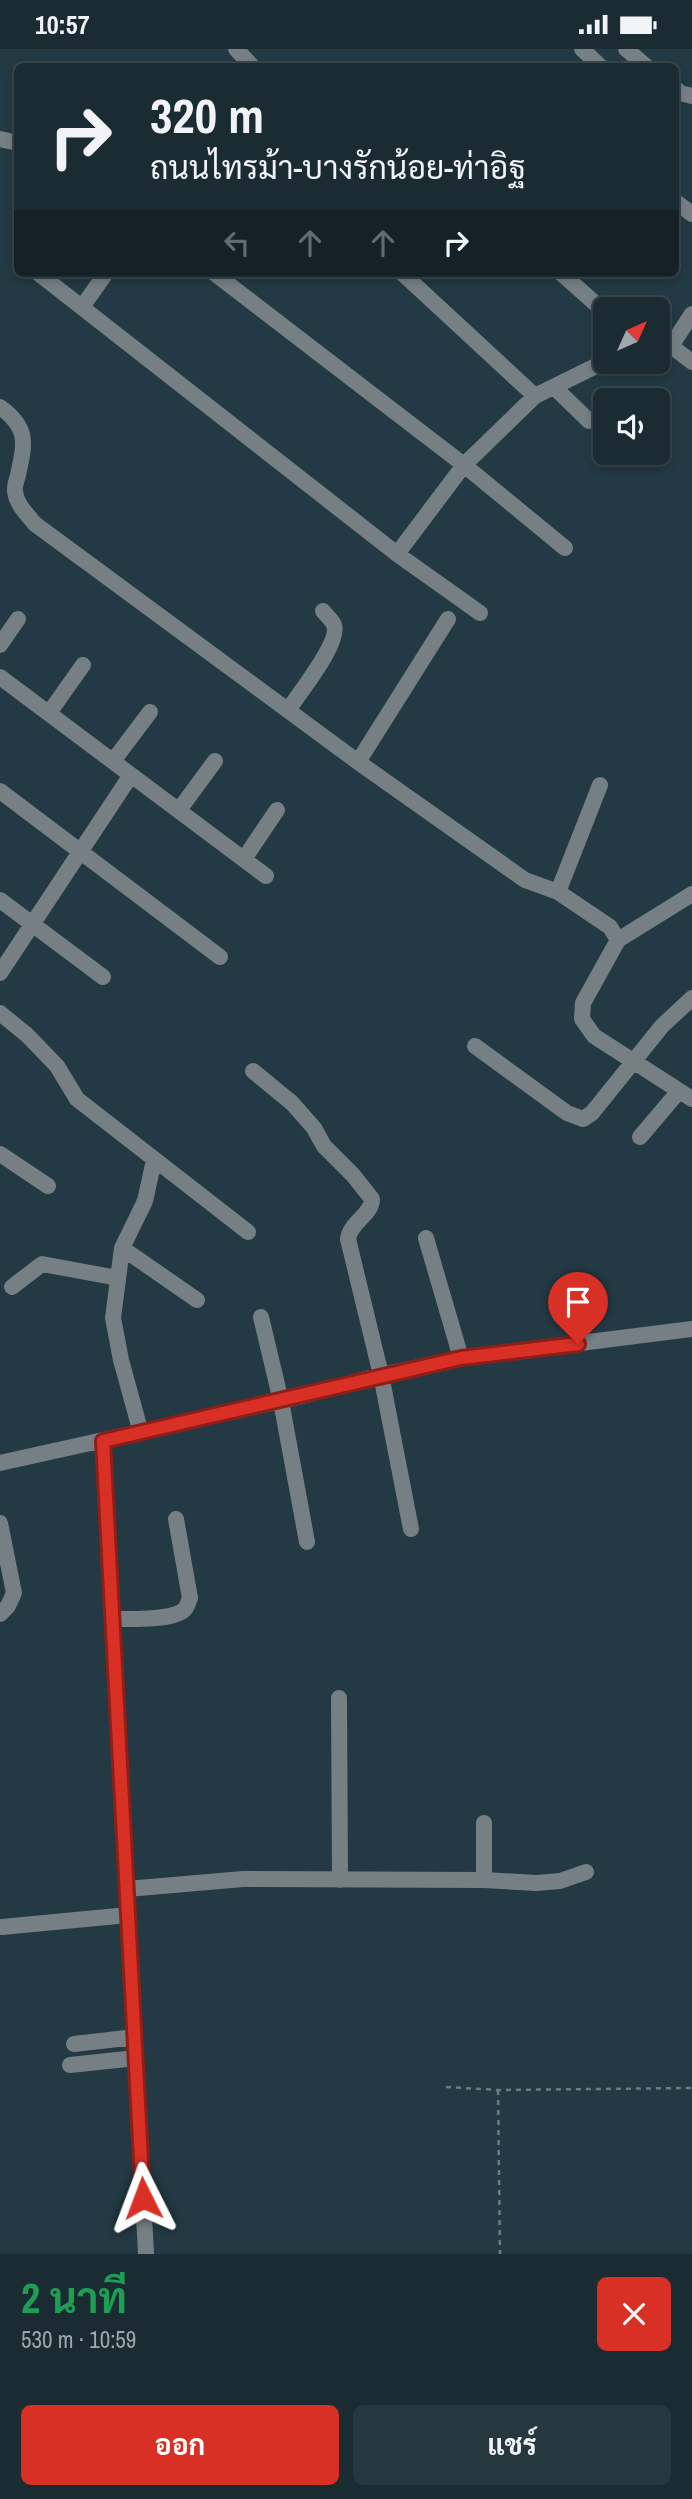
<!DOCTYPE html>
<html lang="th">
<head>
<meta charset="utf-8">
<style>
	:root { --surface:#1a2b32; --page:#27373e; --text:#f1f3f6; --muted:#9fa7ac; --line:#38474d; --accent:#d93025 }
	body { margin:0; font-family:"Archivo Narrow",Sarabun,sans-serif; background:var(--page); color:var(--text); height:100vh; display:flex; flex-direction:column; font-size:26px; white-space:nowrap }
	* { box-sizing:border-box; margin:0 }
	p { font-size:23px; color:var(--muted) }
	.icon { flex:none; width:38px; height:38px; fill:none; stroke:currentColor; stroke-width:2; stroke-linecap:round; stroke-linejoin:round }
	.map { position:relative; height:2205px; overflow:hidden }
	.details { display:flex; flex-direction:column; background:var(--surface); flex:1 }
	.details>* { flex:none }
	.hud { position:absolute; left:14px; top:14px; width:665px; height:214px; border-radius:10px; box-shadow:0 4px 10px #0003,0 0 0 2px var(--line); background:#1a2b32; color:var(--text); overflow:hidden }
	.needle { width:46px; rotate:45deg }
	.buttons { position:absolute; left:593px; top:248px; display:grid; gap:14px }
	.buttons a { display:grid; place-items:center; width:77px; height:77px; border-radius:10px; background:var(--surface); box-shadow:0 4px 10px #0003,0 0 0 2px var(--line); font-size:35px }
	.pin { position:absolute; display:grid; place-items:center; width:60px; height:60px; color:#fff; margin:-72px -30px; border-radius:50% 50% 50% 0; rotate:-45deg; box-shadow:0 0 7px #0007 }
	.pin .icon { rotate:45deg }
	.me { position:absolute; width:77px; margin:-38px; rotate:357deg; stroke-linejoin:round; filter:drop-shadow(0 0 5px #0008) }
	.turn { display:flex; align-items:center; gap:24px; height:147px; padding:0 21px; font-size:32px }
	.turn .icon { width:91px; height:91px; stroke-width:2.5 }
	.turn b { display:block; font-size:49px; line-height:60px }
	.lanes { display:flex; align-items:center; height:66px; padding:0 21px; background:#0003; justify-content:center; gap:35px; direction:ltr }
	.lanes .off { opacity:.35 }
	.round { display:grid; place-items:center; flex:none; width:74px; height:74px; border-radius:10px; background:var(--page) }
	.summary { display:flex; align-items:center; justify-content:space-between; height:119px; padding:0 21px }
	h1 { font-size:42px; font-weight:700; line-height:52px; color:#1e9e55 }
	.action { display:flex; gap:14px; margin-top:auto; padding:14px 21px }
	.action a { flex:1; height:80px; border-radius:10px; background:var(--accent); color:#fff; font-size:28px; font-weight:700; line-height:80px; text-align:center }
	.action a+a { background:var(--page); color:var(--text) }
	.status { display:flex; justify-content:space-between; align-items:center; height:49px; padding:0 35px; background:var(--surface); direction:ltr }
	.status svg { height:19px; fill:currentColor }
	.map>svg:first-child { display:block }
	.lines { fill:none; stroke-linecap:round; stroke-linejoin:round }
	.path { stroke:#6a7d86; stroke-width:2.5; stroke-dasharray:5 5; stroke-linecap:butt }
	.minor { stroke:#757f84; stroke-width:16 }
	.route-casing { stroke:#8d1f18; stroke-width:18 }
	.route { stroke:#d93025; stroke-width:12 }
</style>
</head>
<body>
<div class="status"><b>10:57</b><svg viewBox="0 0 49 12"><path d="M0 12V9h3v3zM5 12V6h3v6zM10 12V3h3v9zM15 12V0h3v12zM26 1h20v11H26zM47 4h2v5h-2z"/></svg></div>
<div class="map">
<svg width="692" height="2205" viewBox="0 0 692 2205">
	<rect width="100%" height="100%" fill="#233943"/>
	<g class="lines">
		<path class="path" d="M446 2038 498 2041 692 2039
			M498 2041 500 2205"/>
		<path class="minor" d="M236 0 253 18
			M582 0 601 18
			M626 0 647 18
			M676 40 680 44 692 47
			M0 90 18 94
			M676 153 692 165
			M38 224 397 505 480 564
			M214 224 464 416 565 499
			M402 224 535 347
			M561 224 606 264
			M82 258 106 224
			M671 297 692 313
			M658 300 671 297 692 265
			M554 338 589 372
			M0 358C29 379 25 394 18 426 17 431 14 437 15 442 16 455 27 465 35 475L358 713 525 831 558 843 610 878 618 891
			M397 505 464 416 535 347 606 312
			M0 596 18 570
			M0 628 266 827
			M289 660C299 644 341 593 334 576 332 571 326 566 323 562
			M49 664 83 616
			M113 712 150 663
			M358 713 448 570
			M0 742 220 908
			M179 761 215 712
			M244 810 277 761
			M558 843 600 736
			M692 845 618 891 583 954 582 970 594 987 692 1050
			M0 851 103 928
			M0 924 131 726
			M0 964 27 986 57 1017 77 1050 248 1183
			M475 997 567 1064 583 1070 592 1064 662 977 692 949
			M253 1022 292 1054 314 1079 324 1097 353 1126 372 1150C372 1166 350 1173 348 1190L381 1326 411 1480
			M640 1088 679 1042
			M0 1105 48 1137
			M426 1189 461 1309
			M122 1199 197 1251
			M12 1238 42 1215 118 1229
			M261 1268 281 1352 307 1493
			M141 1384 121 1311 113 1269 122 1199 145 1152 154 1111
			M103 1392 146 2205
			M0 1414 298 1348 381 1326 461 1309 692 1280
			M0 1474 14 1544 8 1557 0 1565
			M112 1570C129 1570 174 1572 185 1560 187 1558 189 1551 190 1549L176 1470
			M339 1649 340 1831
			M484 1774V1831
			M127 1840 243 1830 484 1831 536 1834 560 1832 586 1823
			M2 1878 128 1866
			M74 1995 135 1988
			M70 2016 136 2009"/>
	</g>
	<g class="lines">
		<defs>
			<path id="route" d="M143 2149 103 1392 461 1309 578 1295"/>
		</defs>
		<use href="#route" class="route-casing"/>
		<use href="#route" class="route"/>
	</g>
</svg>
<div class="buttons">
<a><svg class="needle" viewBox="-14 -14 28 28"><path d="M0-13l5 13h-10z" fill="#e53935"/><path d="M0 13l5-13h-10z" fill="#9fa7ac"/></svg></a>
<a><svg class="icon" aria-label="sound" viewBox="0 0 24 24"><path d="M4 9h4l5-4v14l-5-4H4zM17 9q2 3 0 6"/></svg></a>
</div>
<div class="pin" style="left:578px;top:1295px;background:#d93025"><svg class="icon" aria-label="arrive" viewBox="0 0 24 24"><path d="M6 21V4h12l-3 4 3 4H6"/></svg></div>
<svg class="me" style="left:143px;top:2149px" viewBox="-20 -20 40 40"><path d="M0-17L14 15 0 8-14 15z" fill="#d93025" stroke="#fff" stroke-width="4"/></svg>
<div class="hud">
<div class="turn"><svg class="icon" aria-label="right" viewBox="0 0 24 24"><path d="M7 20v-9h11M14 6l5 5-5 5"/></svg><div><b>320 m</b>ถนนไทรม้า-บางรักน้อย-ท่าอิฐ</div></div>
<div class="lanes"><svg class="icon off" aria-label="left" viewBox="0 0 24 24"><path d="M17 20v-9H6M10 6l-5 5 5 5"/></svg><svg class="icon off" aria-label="ahead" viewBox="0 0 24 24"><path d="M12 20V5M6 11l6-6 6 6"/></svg><svg class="icon off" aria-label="ahead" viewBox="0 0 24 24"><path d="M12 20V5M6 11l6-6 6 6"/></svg><svg class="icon" aria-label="right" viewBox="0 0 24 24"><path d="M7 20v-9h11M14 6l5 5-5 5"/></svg></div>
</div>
</div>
<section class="details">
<div class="summary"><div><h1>2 นาที</h1><p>530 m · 10:59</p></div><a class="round" style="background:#d93025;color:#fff"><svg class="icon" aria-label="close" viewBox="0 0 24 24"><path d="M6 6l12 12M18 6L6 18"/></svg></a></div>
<div class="action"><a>ออก</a><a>แชร์</a></div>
</section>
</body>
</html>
